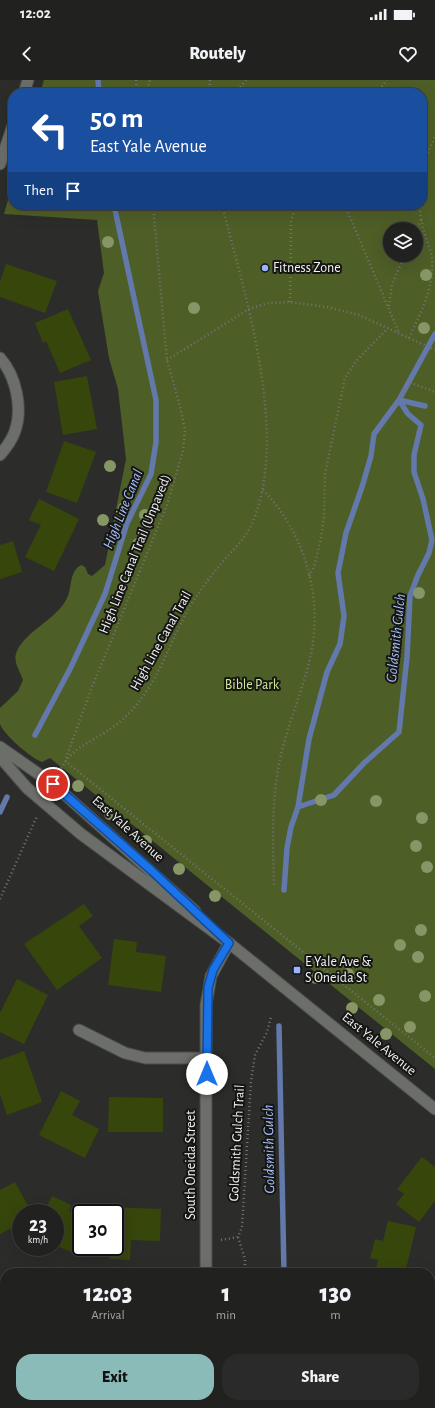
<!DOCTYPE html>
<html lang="en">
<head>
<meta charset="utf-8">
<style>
	:root { --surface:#212220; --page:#292a29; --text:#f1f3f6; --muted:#a2a4a5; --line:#3e3f3e; --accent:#8bbbb9 }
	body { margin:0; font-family:"Alegreya Sans",sans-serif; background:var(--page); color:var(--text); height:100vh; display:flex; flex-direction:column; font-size:15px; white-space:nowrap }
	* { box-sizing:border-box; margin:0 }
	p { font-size:13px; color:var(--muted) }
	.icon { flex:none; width:22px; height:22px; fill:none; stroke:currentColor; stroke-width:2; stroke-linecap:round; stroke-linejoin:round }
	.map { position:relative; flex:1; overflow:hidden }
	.drawer { position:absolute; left:0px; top:1188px; width:435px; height:140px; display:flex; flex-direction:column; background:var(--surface); border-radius:16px 16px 0 0; box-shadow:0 4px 16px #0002,0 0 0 1px var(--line) }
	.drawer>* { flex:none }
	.hud { position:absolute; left:8px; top:8px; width:419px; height:122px; border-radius:16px; box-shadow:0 4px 16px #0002,0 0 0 1px var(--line); background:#1a4fa0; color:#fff; overflow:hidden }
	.controls { position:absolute; left:383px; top:142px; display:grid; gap:8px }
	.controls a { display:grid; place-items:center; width:40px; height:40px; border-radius:50%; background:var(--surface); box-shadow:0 4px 16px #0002,0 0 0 1px var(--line); font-size:20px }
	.speed { position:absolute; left:12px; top:1124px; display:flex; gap:8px; font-size:20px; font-weight:700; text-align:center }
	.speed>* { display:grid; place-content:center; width:52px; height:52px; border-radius:50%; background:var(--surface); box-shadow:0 4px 16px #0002,0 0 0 1px var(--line); line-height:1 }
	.speed small { font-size:10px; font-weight:400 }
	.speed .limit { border:2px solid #111; border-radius:6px; background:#fff; color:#111 }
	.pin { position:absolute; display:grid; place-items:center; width:34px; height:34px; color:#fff; margin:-17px; border:2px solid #fff; border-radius:50%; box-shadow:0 1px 4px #0007 }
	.me { position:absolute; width:44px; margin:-22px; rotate:0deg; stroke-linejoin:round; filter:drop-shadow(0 0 3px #0008) }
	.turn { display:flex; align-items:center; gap:14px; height:84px; padding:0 16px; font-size:18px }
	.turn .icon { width:52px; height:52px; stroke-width:2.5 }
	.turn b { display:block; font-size:28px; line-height:34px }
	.then { display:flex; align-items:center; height:38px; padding:0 16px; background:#0003; gap:8px; font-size:15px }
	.eta { display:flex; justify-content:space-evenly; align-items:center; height:68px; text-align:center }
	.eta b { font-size:24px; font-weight:800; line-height:28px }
	.primary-button { display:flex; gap:8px; margin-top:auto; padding:8px 16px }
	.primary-button a { flex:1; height:46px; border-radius:16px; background:var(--accent); color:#111; font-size:16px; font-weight:800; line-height:46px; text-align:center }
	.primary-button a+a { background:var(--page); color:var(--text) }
	.status { display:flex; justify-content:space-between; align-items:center; height:28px; padding:0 20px; background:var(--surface); direction:ltr }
	.status svg { height:11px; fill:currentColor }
	header { display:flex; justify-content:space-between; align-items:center; height:52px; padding:0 16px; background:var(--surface); font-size:18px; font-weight:800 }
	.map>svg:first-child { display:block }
	.green { fill:#4e5e27; fill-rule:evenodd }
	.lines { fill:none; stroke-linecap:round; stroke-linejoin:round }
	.stream { stroke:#6378ab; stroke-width:5.5 }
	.building { fill:#37460b }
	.minor-casing { stroke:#4a4b49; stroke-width:13 }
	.secondary-casing { stroke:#4a4b49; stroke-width:13 }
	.path { stroke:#747572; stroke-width:2.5; stroke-dasharray:1 3; stroke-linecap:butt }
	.minor { stroke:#6c6e6a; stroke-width:11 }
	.secondary { stroke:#6c6e6a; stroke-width:11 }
	.tree { fill:#869666 }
	.route-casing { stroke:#114b97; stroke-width:10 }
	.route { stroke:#1a73e8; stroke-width:7 }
	.poi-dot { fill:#97b6fd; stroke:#151514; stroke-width:1.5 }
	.labels { text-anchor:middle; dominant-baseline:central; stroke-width:4; stroke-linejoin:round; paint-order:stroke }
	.poi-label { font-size:14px; fill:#f3f4f2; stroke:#151514; text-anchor:start }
	.street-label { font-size:14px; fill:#f3f4f2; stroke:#151514 }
	.park-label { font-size:14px; fill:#d0eb97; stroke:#151514 }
	.water-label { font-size:15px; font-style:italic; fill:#a6c0fc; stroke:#151514 }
</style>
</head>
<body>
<div class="status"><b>12:02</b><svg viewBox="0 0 49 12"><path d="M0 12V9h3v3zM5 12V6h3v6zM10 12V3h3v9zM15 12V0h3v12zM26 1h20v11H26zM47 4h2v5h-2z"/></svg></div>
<header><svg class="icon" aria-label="back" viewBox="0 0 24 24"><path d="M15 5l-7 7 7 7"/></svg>Routely<svg class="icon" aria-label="heart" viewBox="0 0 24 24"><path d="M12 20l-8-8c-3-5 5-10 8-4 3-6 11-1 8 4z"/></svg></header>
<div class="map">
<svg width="435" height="1328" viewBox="0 0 435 1328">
	<rect width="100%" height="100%" fill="#2c2d2a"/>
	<path class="green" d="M44 0H435V989L50 678 42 682C31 678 4 655 0 644 0 639 0 633 0 628L18 611 23 600C20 591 12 581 17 571 26 551 55 540 66 520 73 509 68 492 81 485L85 487 88 494 92 496 105 485 126 379 118 309 109 278 98 211 104 193 97 140 4 134 13 102V125H422V13H40ZM390 149H416V175H390Z"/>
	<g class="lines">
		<path class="stream" d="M98 0 99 13
			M399 320 425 326
			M35 655 71 587 105 514 127 443 151 394 156 362V320L114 125
			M298 727 334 715 364 683 399 652 407 577 410 516 418 495 429 473 432 460 423 419 414 392V375L421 345 408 334 399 320
			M0 732 7 717
			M284 810 287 768 291 747 298 727 309 659 327 592 340 564 344 536 338 493 346 453 362 407 371 376 374 354 399 320 435 254
			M279 946 284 1193
			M276 1328V1323"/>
	</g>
	<path class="building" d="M6 184 57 201 45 233 0 217V202Z
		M68 229 91 280 60 293 46 261 43 263 35 243Z
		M87 296 97 349 63 355 54 302Z
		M64 361 96 372 77 423 46 412Z
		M39 419 79 439 54 491 25 477 41 445 29 440Z
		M13 461 22 492 0 499V465Z
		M84 824 93 836 79 846 102 878 57 910 24 864Z
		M114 859 137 862 136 872 166 876 161 912 108 905Z
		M17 899 48 915 24 964 0 952V933Z
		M24 971 42 1022 7 1035 0 1014V980Z
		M61 1011 80 1021 72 1035 99 1049 85 1078 39 1055Z
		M109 1017 163 1018V1052H108Z
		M422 1077 435 1087V1121L419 1142 396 1124 404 1114 397 1109Z
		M15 1102 32 1133H21V1143L0 1154V1110Z
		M52 1116 71 1125 69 1131 81 1137V1167H88L83 1177 55 1165V1133H44Z
		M110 1127 161 1129 160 1161 131 1160 130 1180 109 1179V1167H115V1133H110Z
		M388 1141 416 1147 405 1193H375L378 1180 370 1178 375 1159 383 1161Z
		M0 1286 5 1290V1295L0 1302Z
		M92 1323H118L126 1328H89Z
		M373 1323H402V1328H373Z"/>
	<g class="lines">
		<defs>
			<path id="minor" d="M0 278C16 296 23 328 15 351 12 360 6 368 0 375
				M79 950 125 973 145 978H207
				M206 1193V925L211 896 229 863
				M0 1213H5
				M183 1328 185 1323"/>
			<path id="secondary" d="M24 13 28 0
				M0 84 13 45
				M0 667 53 704 195 831
				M0 677 27 708 81 754 229 863 435 1029"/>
		</defs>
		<use href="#minor" class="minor-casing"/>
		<use href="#secondary" class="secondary-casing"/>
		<path class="path" d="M136 0 137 13
			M146 13 150 0
			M209 13 210 0
			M235 13 246 0
			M377 13 387 0
			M422 96 423 84 435 56
			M345 125 399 253
			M416 152 421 140
			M290 222 291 142 296 125
			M389 226 392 204 405 175
			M409 258C421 232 435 206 432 176 427 159 420 144 420 125
			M167 280 249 229 268 223 290 222 327 227 359 235 435 270
			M399 320 411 303 435 312
			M263 410C303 451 322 512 312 569 305 606 288 642 280 679 271 721 273 764 274 806
			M309 496 314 487 321 458 324 437 325 394 345 298 356 281 388 248
			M66 678 92 607 167 425 183 371 185 350 180 326 167 280 153 125
			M65 681 435 978
			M59 692C73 665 90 664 113 647 126 638 137 626 146 612 164 585 174 554 190 526 201 509 212 494 225 479 234 469 245 458 251 446 291 358 245 215 222 125
			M0 819 37 736
			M221 1160 238 1157
			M245 1193V1179L238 1157 242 1147 251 1001 255 975 267 952 271 937
			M246 1328V1323"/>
		<use href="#minor" class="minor"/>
		<use href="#secondary" class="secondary"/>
	</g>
	<g class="tree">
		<circle cx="108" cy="162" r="6"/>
		<circle cx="426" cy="195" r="6"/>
		<circle cx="194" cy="228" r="6"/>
		<circle cx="424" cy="248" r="6"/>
		<circle cx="110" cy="386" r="6"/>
		<circle cx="124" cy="428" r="6"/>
		<circle cx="145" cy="435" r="6"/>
		<circle cx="103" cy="440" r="6"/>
		<circle cx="138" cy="464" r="6"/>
		<circle cx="419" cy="513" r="6"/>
		<circle cx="78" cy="706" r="6"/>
		<circle cx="321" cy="720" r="6"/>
		<circle cx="376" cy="721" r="6"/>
		<circle cx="110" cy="734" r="6"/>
		<circle cx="422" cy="738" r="6"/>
		<circle cx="146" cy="761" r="6"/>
		<circle cx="416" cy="766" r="6"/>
		<circle cx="427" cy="787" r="6"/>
		<circle cx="179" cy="789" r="6"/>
		<circle cx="215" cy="816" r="6"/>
		<circle cx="421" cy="850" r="6"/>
		<circle cx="400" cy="865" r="6"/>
		<circle cx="418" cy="877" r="6"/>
		<circle cx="348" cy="894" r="6"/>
		<circle cx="316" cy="898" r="6"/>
		<circle cx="425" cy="916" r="6"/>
		<circle cx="379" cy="920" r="6"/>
		<circle cx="352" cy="928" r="6"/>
		<circle cx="410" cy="947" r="6"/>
		<circle cx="386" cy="954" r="6"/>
	</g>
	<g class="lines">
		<defs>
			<path id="route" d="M53 704 151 790 229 863 213 890 208 908 207 994"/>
		</defs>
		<use href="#route" class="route-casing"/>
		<use href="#route" class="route"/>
	</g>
	<g class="poi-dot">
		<circle cx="265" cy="188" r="4"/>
		<rect x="293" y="886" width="8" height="8" rx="2"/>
	</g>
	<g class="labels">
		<g class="poi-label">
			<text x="273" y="188">Fitness Zone</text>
			<text x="305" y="882">E Yale Ave &amp;<tspan x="305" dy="16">S Oneida St</tspan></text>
		</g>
		<g class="street-label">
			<text transform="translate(135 474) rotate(-68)">High Line Canal Trail (Unpaved)</text>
			<text transform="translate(161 561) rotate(-61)">High Line Canal Trail</text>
			<text transform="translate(128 749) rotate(42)">East Yale Avenue</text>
			<text transform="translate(379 964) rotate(39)">East Yale Avenue</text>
			<text transform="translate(237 1063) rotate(-87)">Goldsmith Gulch Trail</text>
			<text transform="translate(191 1085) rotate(-90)">South Oneida Street</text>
		</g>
		<g class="park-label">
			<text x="252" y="605">Bible Park</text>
		</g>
		<g class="water-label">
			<text transform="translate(123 429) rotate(-68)">High Line Canal</text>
			<text transform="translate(396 558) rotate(-84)">Goldsmith Gulch</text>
			<text transform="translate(269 1069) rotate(-91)">Goldsmith Gulch</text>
		</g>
	</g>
</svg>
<div class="controls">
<a><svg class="icon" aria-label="layers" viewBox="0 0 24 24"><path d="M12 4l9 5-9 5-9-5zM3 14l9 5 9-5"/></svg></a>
</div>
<div class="speed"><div>23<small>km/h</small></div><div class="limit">30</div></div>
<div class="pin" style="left:53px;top:704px;background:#d93025"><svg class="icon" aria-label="arrive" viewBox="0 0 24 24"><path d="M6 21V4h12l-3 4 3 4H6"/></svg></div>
<svg class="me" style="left:207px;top:994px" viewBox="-20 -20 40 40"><circle r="19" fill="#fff"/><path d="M0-13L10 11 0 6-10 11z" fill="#1a73e8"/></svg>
<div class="hud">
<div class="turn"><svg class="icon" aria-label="left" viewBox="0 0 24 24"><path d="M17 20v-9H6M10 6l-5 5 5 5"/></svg><div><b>50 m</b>East Yale Avenue</div></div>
<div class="then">Then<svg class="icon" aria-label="arrive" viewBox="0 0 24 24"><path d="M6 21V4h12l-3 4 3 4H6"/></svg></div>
</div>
<section class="drawer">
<div class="eta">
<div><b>12:03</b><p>Arrival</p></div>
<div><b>1</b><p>min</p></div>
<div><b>130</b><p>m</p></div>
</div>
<div class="primary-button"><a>Exit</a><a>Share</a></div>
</section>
</div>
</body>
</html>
